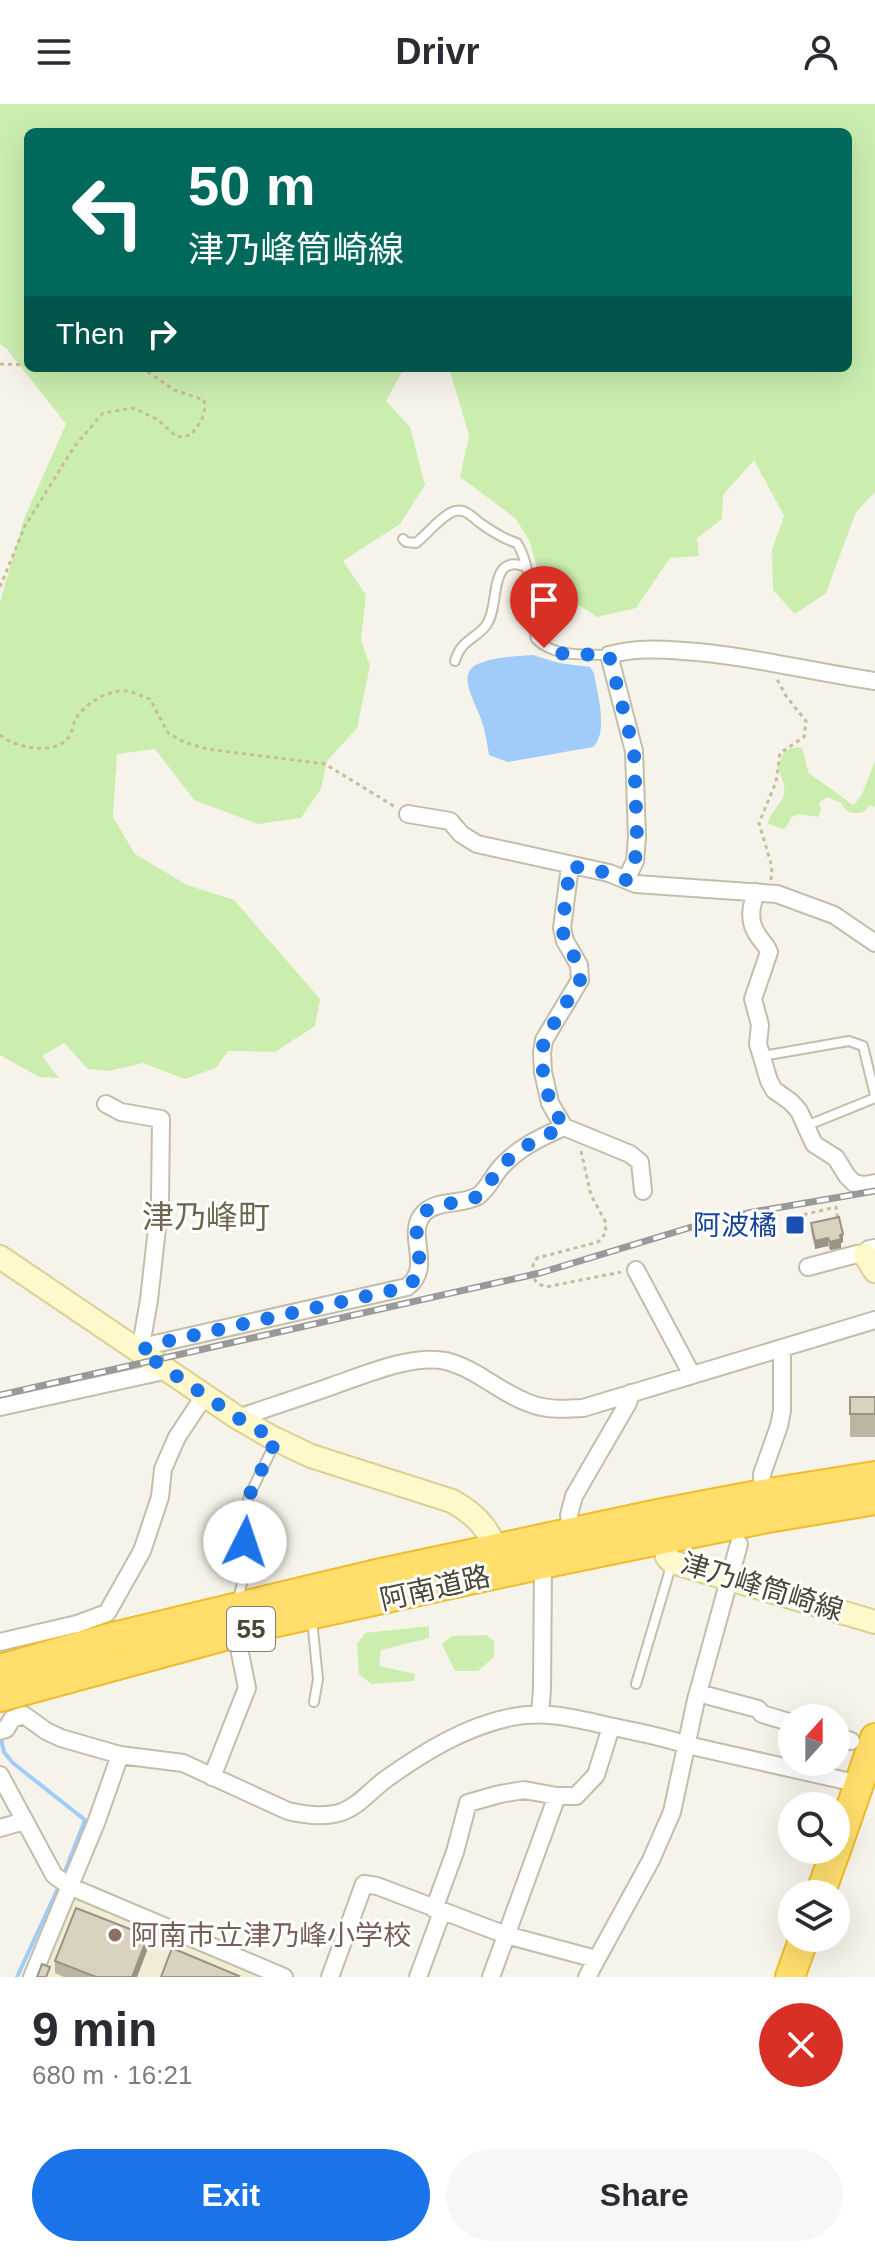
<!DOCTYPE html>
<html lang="en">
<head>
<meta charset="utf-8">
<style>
	:root { --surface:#fff; --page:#f7f7f7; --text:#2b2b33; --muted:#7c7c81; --accent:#1a73e8 }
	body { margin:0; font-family:Helvetica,"Noto Sans JP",sans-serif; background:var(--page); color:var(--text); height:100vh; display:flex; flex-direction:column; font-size:30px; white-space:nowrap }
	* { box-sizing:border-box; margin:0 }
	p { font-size:26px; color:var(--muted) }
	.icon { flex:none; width:44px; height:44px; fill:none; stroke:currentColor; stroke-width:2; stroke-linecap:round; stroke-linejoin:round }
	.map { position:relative; height:1873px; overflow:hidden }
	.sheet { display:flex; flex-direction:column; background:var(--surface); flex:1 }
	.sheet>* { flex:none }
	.banner { position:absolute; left:24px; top:24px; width:828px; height:244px; border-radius:12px; box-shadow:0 8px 32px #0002; background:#00695c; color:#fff; overflow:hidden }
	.needle { width:52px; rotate:21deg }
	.controls { position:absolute; left:778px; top:1600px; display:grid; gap:16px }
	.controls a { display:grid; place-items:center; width:72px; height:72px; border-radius:50%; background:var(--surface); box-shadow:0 8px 32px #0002; font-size:40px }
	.pin { position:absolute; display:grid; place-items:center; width:68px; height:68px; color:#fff; margin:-82px -34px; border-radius:50% 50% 50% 0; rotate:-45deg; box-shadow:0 0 8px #0007 }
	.pin .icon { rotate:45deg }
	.me { position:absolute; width:88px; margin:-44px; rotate:4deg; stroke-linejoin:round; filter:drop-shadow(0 0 6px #0008) }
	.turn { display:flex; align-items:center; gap:28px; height:168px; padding:0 32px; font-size:36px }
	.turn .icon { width:104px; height:104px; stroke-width:2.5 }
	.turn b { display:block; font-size:56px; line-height:68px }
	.then { display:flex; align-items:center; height:76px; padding:0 32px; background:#0003; gap:16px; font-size:30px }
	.round { display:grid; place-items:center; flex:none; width:84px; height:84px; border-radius:42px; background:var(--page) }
	.head { display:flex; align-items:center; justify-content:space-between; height:136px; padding:0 32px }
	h1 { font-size:48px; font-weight:700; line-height:60px }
	.primary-button { display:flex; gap:16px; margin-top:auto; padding:16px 32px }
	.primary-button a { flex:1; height:92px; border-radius:48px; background:var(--accent); color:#fff; font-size:32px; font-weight:700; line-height:92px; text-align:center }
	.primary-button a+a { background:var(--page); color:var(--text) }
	header { display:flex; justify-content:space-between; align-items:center; height:104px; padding:0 32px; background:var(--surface); font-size:36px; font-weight:700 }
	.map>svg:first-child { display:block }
	.education { fill:#f1ecd3 }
	.green { fill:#cbeeaf }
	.water { fill:#a1cbf8 }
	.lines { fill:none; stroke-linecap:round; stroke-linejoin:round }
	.stream { stroke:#a1cbf8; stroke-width:4 }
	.lane-casing { stroke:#c3beab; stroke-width:12 }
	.street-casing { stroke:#c3beab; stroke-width:20 }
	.secondary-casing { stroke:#dbd095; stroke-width:26 }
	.highway-casing { stroke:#eebc2c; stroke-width:32 }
	.path { stroke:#c7bc9b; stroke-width:3; stroke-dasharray:4 4; stroke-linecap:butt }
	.lane { stroke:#fff; stroke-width:8 }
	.street { stroke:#fff; stroke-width:16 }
	.secondary { stroke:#fff8cb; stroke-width:22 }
	.highway { stroke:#ffde6c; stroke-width:28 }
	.rail-casing { stroke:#999; stroke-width:7 }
	.rail { stroke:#fff; stroke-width:4; stroke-dasharray:12; stroke-linecap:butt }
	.wall { fill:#bbb5a3 }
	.shaded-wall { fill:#989385 }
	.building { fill:#d9d2be; stroke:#989385; stroke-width:2 }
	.route { stroke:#1a73e8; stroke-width:14; stroke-dasharray:0 25.2 }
	.transit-dot { fill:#1a4fb4; stroke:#fff; stroke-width:3 }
	.education-dot { fill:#8d6e63; stroke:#fff; stroke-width:3 }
	.labels { text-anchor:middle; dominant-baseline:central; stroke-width:6; stroke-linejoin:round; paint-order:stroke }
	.shield { fill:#fff; stroke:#827e73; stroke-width:2 }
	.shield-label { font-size:26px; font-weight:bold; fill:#4c4637 }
	.transit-label { font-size:28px; fill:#164399; stroke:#fff; text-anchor:end }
	.street-label { font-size:28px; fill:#4c4637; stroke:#fff }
	.education-label { font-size:28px; fill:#785e54; stroke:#fff; text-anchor:start }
	.quarter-label { font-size:32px; fill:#70654d; stroke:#fff }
</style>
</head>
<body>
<header><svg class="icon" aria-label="menu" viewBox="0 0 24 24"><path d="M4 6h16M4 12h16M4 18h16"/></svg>Drivr<svg class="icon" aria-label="person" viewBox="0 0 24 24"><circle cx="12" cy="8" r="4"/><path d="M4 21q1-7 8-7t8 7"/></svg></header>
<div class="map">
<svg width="875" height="1873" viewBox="0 0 875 1873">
	<rect width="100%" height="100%" fill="#f6f4ea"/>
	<path class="education" d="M73 1788 276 1873H40Z"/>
	<path class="green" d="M0 0H875V388L856 408 826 489 795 510 773 486 772 446 784 412 754 356 723 391 722 415 697 434 699 452 670 454 636 504 597 513 541 477 529 436 515 414 460 373 469 331 449 264H848V28H28V264H404L386 297 410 323 425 381 400 420 343 457 366 491 361 536 370 562 357 624 327 657 321 685 301 714 258 720 194 696 155 645 117 650 113 713 135 750 187 781 234 796 320 895 315 922 275 948 228 947 216 964 185 975 143 959 109 967 88 965 64 939 42 952 59 974 39 973 0 951V498L24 415 66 320 6 244 0 240Z
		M801 643C806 652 805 660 809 669L853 701C865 692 868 671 875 658V703L870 701 864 708C853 710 847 710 841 699L827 693 819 699 821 706 818 713 799 710 791 713 789 719 784 725 768 720C769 708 781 702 784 690 786 681 780 671 778 663L784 647 792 644Z
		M429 1522V1534L381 1546 379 1562 415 1570 414 1577 371 1580 359 1570 357 1540 365 1529Z
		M486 1531 494 1537V1553L478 1567H455L442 1540 452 1532Z"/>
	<path class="water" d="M533 551 559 559 590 563 594 569C597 589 609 628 593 643L508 658 489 651C487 639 485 626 481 615 477 603 463 580 469 568 475 553 520 552 533 551Z"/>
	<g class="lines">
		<path class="stream" d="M0 1631 4 1648 13 1659 85 1716 64 1770
			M17 1873 59 1782"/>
		<defs>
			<path id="lane" d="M403 435 406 438 416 439C427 430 438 416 450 409 465 401 472 414 483 421 493 428 507 436 517 439 534 467 529 505 536 535 555 554 584 550 609 551
				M455 557C461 535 477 535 487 520 497 504 492 480 503 465 510 458 518 460 526 463
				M762 952 849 937 863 942 875 991
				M806 1022 875 994
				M238 1496 246 1462 244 1415 249 1392 276 1337
				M312 1516 318 1575 314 1598
				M636 1580 672 1459"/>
			<path id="street" d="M408 710 450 717 461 730 477 740 609 769 636 780 777 790 834 811 875 839
				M626 776 635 757 637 733 634 647 609 551C634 544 657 545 683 547 748 551 811 568 875 577
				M756 788C751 803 748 816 757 830 761 837 766 840 769 848L753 895 760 921 758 940 769 977 774 986 791 998 799 1007 814 1040 836 1054 847 1072 854 1079 864 1081 875 1079
				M106 1000 121 1008 161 1015 160 1097 149 1196 140 1247 155 1240 407 1183C435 1162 403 1129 425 1108 438 1096 462 1101 478 1092 489 1084 492 1073 501 1063 518 1044 541 1033 564 1023L550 999 543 968 542 949 544 936 580 876 579 861 565 837 562 824 570 762
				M564 1023 630 1050 640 1058 643 1087
				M808 1163 857 1150 865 1151 869 1145 875 1144
				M636 1166 692 1271
				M0 1303 168 1266
				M238 1314C270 1303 301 1293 332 1282 364 1271 411 1250 446 1257 478 1265 502 1291 534 1301 550 1306 566 1305 583 1304L875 1216
				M763 1390 762 1370 779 1322 782 1307V1245
				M572 1430 569 1411 574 1392 628 1299 631 1289
				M0 1538 77 1520 107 1509 142 1447 160 1393 163 1365 177 1333 205 1291
				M698 1589 758 1605 762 1610 792 1619
				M540 1610 542 1586 543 1459
				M0 1627 6 1625 12 1615 24 1611 46 1627 61 1634 120 1651 183 1659 288 1707C305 1711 324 1714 342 1708 360 1701 371 1686 386 1675 424 1648 466 1622 512 1613 546 1606 577 1615 609 1622 636 1628 662 1632 687 1641L860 1680
				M836 1632 851 1637
				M0 1671 54 1771 69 1782 284 1873
				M212 1673 247 1584 236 1529
				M557 1692H576L596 1671 611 1623
				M0 1724 24 1717
				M434 1805 455 1748 468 1699 500 1690 524 1686 557 1692 491 1873
				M32 1873 96 1719 120 1651
				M330 1873 364 1780 377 1782 506 1831 596 1855
				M418 1873 442 1808
				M587 1873 651 1756 672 1708 696 1596 739 1440"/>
			<path id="secondary" d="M865 1151 875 1167
				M0 1153 238 1314 271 1333 311 1352 452 1397C481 1413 491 1429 501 1459
				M664 1435 667 1453 672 1458 875 1518"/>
			<path id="highway" d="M0 1565 113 1533 372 1471 658 1410 763 1390 875 1372
				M0 1593 272 1519 561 1456 762 1415 875 1396
				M836 1746 875 1634
				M820 1790 836 1746
				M790 1873 804 1834"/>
		</defs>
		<use href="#lane" class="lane-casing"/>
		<use href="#street" class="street-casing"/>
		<use href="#secondary" class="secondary-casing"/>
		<use href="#highway" class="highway-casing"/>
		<path class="path" d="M0 260 28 261
			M0 483 25 422 74 343 103 309 134 304 158 316 177 333 191 331C201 317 206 313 204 296L174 286 142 264
			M0 631C16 644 53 652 68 634 72 629 73 622 75 616 84 600 108 585 127 587 134 588 143 593 150 595L168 629 184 638 207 645 325 660 397 704
			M771 776 772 763 759 719 776 678 780 649 804 633 806 617 786 592 777 575
			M581 1047 591 1091 605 1117 606 1129 598 1138 537 1154C528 1167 531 1178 546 1183L621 1168
			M797 1110 798 1112 836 1103 838 1117"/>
		<use href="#lane" class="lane"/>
		<use href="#street" class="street"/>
		<use href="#secondary" class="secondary"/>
		<use href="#highway" class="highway"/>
		<defs>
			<path id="rail" d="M0 1291 540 1169 695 1122 753 1108 875 1087"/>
		</defs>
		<use href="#rail" class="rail-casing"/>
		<use href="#rail" class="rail"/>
	</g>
	<path class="wall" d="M811 1119 843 1138 841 1139V1144L830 1146 828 1142 815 1145 811 1127Z
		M850 1293H875V1333H850Z
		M148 1844 137 1873H64L55 1869V1857Z"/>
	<path class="shaded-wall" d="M843 1130V1138L841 1139V1144L830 1146V1138L840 1131Z
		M828 1134V1142L815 1145V1137Z
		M148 1832V1844L137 1873H132Z"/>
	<path class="building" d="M839 1113 843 1130 840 1131 841 1135 830 1138 828 1134 815 1137 811 1119Z
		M850 1293H875V1310H850Z
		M76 1804 148 1832 132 1873H96L55 1857Z
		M172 1844 239 1872 238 1873H161Z
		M42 1860 50 1863 46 1873H37Z"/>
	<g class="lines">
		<path class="route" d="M245 1438 244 1415 249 1392 276 1336 238 1314 140 1247 155 1240 407 1183C435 1161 403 1129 425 1108 436 1097 463 1101 478 1092 489 1084 492 1072 501 1063 518 1044 541 1033 564 1023L550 999 543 968 542 949 544 936 580 876 579 861 565 837 562 824 570 762 609 769 626 776 635 757 637 733 634 647 609 551 564 550 544 544"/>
	</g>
	<rect class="transit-dot" x="785" y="1111" width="20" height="20" rx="4"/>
	<circle class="education-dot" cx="115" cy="1831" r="8"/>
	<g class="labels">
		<rect class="shield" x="227" y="1503" width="48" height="44" rx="6"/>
		<g class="shield-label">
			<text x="251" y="1525">55</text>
		</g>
		<g class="transit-label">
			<text x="777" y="1121">阿波橘</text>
		</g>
		<g class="street-label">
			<text transform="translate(762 1483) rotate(17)">津乃峰筒崎線</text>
			<text transform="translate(435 1484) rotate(-13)">阿南道路</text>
		</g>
		<g class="education-label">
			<text x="131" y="1831">阿南市立津乃峰小学校</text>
		</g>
		<g class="quarter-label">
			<text x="206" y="1113">津乃峰町</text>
		</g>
	</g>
</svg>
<div class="controls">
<a><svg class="needle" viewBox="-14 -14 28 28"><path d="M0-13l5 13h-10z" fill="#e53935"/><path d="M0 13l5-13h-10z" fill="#7c7c81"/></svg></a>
<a><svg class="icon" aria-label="search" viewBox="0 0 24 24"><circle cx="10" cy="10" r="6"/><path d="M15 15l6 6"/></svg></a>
<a><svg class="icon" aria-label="layers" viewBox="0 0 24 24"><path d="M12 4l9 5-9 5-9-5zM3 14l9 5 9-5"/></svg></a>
</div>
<div class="pin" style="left:544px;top:544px;background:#d93025"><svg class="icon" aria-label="arrive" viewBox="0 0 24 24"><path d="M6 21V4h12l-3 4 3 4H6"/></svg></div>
<svg class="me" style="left:245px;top:1438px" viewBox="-20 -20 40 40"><circle r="19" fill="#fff"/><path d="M0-13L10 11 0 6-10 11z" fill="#1a73e8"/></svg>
<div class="banner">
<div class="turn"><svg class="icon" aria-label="left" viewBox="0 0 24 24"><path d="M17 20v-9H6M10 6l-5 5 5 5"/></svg><div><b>50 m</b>津乃峰筒崎線</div></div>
<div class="then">Then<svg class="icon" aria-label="right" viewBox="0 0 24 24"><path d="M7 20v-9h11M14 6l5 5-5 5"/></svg></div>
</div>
</div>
<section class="sheet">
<div class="head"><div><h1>9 min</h1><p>680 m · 16:21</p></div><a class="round" style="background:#d93025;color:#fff"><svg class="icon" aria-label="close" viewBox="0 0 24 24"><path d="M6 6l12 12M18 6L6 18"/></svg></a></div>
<div class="primary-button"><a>Exit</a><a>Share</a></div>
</section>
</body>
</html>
